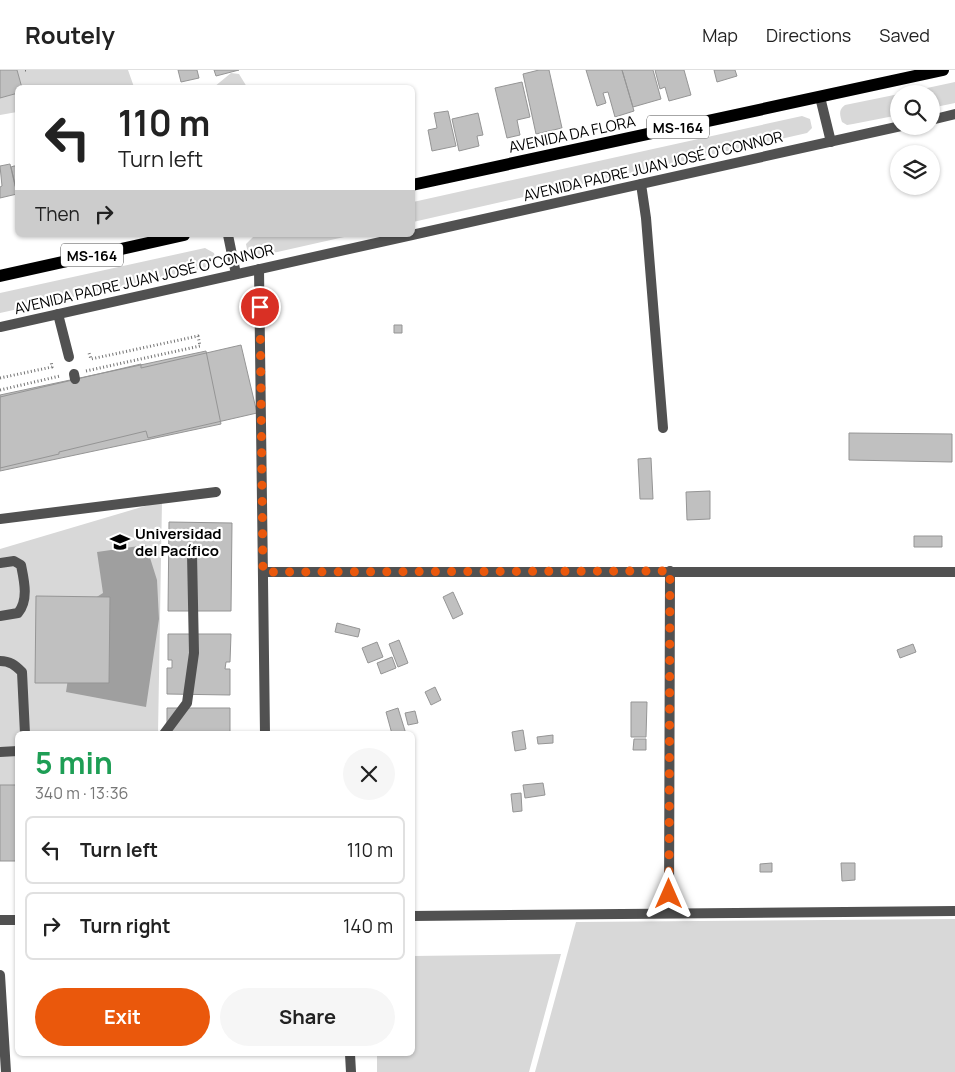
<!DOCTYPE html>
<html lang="en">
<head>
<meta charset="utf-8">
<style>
	:root { --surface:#fff; --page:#f6f6f6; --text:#222; --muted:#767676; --line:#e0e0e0; --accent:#ea580c }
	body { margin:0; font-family:Manrope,sans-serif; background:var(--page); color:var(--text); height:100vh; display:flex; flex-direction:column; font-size:19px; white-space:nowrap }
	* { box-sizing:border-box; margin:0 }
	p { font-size:16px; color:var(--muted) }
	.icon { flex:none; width:28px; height:28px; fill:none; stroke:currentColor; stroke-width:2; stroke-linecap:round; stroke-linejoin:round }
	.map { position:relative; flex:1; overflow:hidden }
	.drawer { position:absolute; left:15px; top:661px; width:400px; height:325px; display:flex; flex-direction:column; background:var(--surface); border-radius:8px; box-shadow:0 1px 4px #0004 }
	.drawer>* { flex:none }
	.guide { position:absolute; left:15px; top:15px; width:400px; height:152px; border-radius:8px; box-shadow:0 1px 4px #0004; background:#fff; color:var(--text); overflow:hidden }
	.tools { position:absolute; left:890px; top:15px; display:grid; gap:10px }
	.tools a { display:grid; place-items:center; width:50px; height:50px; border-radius:50%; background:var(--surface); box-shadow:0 1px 4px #0004; font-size:25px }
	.pin { position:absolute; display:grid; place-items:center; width:42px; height:42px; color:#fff; margin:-21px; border:2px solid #fff; border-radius:50%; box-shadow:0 1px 5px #0007 }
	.me { position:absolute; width:55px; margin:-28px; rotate:0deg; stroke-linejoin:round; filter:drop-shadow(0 0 4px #0008) }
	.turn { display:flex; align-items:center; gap:18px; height:105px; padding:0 20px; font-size:22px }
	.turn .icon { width:65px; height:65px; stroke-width:2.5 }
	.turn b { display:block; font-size:35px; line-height:42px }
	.then { display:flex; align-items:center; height:48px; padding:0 20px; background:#0003; gap:10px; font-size:19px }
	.round { display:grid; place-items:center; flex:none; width:52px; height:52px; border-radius:26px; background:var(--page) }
	.headline { display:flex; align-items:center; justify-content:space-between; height:85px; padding:0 20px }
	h1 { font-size:30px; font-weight:700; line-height:38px; color:#1e9e55 }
	.action { display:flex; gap:10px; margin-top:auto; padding:10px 20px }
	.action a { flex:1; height:58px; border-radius:30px; background:var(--accent); color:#fff; font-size:20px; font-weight:700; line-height:58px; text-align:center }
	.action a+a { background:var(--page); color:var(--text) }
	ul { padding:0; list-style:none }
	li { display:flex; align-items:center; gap:15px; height:68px; margin:0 10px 8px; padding:0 10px; border:2px solid var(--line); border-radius:8px }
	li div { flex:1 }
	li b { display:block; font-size:19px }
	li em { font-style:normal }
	header { display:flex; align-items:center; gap:30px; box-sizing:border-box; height:70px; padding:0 25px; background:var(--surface); border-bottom:1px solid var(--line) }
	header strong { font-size:24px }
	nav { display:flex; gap:28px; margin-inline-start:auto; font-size:18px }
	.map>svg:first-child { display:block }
	.green { fill:#d8d8d8 }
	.water { fill:#9f9f9f }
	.building { fill:#c0c0c0; stroke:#959595 }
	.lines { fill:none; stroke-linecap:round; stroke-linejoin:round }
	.path { stroke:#737373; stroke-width:3; stroke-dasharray:1 2.5; stroke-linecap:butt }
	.service { stroke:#515151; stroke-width:10 }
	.pedestrian { stroke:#515151; stroke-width:10 }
	.minor { stroke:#515151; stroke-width:10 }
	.tertiary { stroke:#515151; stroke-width:10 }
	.primary { stroke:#000; stroke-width:12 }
	.route { stroke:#ea580c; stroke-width:9; stroke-dasharray:0 16.2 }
	.labels { text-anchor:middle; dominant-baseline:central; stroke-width:4.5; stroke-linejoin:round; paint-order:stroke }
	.shield { fill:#fff; stroke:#4c4c4c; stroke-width:1 }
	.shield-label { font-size:14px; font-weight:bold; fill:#000 }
	.street-label { font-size:15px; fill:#000; stroke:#fff }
	.poi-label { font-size:15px; font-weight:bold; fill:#000; stroke:#fff; text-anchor:start }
</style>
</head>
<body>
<header>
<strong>Routely</strong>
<nav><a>Map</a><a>Directions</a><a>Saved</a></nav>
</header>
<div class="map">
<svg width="955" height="1002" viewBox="0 0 955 1002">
	<rect width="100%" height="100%" fill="#fff"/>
	<path class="green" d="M0 0H128L134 17 18 18 17 42 0 45Z
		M231 3 239 4 247 17H214Z
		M955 12V33L931 38V24H899Z
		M899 24V45L853 54 847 55 842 52C840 45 838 40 845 35Z
		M802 46 810 49 812 58 807 63 413 152V132Z
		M262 165H353L255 187 248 184 246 174 253 167Z
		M205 178 214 183 216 192 210 197 0 243V223Z
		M162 431 158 664H18L17 715H0V479Z
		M955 849V1002H535L576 852Z
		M561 884 529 1002H377V984H412L413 886Z"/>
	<path class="water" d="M146 475 157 510 159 549 146 637 66 622 75 561 92 530 103 523 97 482Z"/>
	<path class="building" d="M0 0H17L22 18H18V23L0 28Z
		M178 0H197L199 8 181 12Z
		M214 0H239L216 6Z
		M539 0H549L562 58 536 64 523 4Z
		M586 0H622L634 41 615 47 608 22 603 23 606 33 597 36Z
		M622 0H653L661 29 633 37Z
		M655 0H684L691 25 669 31 665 17 660 19Z
		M714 0H735L737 6 717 12Z
		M522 12 530 47 517 50 520 65 507 68 495 18Z
		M448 41 456 76 432 81 428 60 437 58 434 43Z
		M478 43 483 65 477 66 479 76 459 81 452 49Z
		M10 94 17 124 0 128V117L2 116 0 96Z
		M14 96H18L17 123 11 97Z
		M394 255H402V263H394Z
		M241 275 257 343 148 368 146 361 59 382V384L0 398V327L141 294V298Z
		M206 281 221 354 0 401V325Z
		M849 363 952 364V392L849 390Z
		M651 388 653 429H640L638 389Z
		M710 421V449L687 450 686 422Z
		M169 452 232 453 231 541H168Z
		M914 466H942V477H914Z
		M453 522 463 544 453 549 443 527Z
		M36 526 110 527 109 613H35Z
		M337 553 360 559 358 567 335 562Z
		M168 564H231L230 592H226L225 599H230V625L167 624V598H172V590H168Z
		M399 570 408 593 398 597 389 574Z
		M377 572 383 587 368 593 362 578Z
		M913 574 916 582 900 588 897 580Z
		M392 587 396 598 381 604 377 593Z
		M435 617 441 630 431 635 425 622Z
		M631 632H647L646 667H631Z
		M167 638H230V664H167Z
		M398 638 406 664H392L386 642Z
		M415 641 418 653 408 655 405 643Z
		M523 660 526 679 515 681 512 662Z
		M553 665V673L538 674 537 667Z
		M634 669H646V680H633Z
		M543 713 545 725 525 728 523 715Z
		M0 715H18V791H0Z
		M521 723 522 741 513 742 511 724Z
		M772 793V802H760V794Z
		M841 793H855V810L842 811Z"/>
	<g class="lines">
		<path class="path" d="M25 0H28
			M86 301 200 276 198 266 91 289 89 283
			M0 308 52 297 51 291
			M0 320 60 306"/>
		<path class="service" d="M820 27 831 72
			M228 165 236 204
			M0 449 216 422
			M0 493 14 491 21 495C24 510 29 530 18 543L0 546
			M0 591C10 591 15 595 22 602L25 664
			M164 664 187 633 194 583 192 484
			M0 682 18 681"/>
		<path class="pedestrian" d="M58 244 69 287
			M74 304 75 309"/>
		<path class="minor" d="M641 114 646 148 663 358
			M259 199 265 664
			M263 502H955
			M669 843 670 501
			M412 846 955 841
			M0 850H18
			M0 905 6 1002
			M350 984 351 1002"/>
		<path class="tertiary" d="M931 50 955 44
			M412 165 901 56
			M0 257 412 165"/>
		<path class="primary" d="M412 115 943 0
			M0 206 184 165"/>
	</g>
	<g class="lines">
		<path class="route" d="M260 237 263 502 670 501 669 824"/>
	</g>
	<defs>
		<symbol id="university-bare" viewBox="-9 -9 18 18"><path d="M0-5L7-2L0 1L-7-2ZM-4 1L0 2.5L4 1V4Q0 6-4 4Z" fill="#000" stroke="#fff" stroke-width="2.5" paint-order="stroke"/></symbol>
	</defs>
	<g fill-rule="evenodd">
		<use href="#university-bare" x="106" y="458" width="28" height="28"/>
	</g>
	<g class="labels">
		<g class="shield">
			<rect x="647" y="45.5" width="62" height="23" rx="4"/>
			<rect x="61" y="173.5" width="62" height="23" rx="4"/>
		</g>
		<g class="shield-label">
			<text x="678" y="57">MS-164</text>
			<text x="92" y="185">MS-164</text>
		</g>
		<g class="street-label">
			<text transform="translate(572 64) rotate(-12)">AVENIDA DA FLORA</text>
			<text transform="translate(653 96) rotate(-13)">AVENIDA PADRE JUAN JOSÉ O'CONNOR</text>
			<text transform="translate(144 209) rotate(-13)">AVENIDA PADRE JUAN JOSÉ O'CONNOR</text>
		</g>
		<g class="poi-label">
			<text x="135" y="463">Universidad<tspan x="135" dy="17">del Pacífico</tspan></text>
		</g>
	</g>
</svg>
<div class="tools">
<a><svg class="icon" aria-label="search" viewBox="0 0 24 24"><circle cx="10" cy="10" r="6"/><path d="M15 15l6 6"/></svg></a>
<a><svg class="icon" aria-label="layers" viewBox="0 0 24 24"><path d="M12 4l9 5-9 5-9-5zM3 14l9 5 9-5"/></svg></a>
</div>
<div class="pin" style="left:260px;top:237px;background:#d93025"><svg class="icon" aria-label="arrive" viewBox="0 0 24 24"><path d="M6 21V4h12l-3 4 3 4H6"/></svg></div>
<svg class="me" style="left:669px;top:824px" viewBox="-20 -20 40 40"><path d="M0-17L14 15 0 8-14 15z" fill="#ea580c" stroke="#fff" stroke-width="4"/></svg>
<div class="guide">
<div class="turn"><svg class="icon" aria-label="left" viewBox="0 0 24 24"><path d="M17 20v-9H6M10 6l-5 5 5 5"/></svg><div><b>110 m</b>Turn left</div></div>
<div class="then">Then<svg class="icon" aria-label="right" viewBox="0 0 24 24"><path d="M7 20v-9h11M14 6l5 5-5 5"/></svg></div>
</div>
<section class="drawer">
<div class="headline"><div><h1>5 min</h1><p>340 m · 13:36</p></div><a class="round"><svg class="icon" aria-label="close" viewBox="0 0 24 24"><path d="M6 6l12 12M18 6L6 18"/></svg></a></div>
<ul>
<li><svg class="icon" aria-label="left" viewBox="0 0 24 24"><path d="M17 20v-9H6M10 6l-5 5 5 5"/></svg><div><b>Turn left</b></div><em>110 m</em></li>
<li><svg class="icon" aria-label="right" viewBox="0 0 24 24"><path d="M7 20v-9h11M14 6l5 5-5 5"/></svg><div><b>Turn right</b></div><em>140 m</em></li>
</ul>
<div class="action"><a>Exit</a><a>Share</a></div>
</section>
</div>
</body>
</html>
